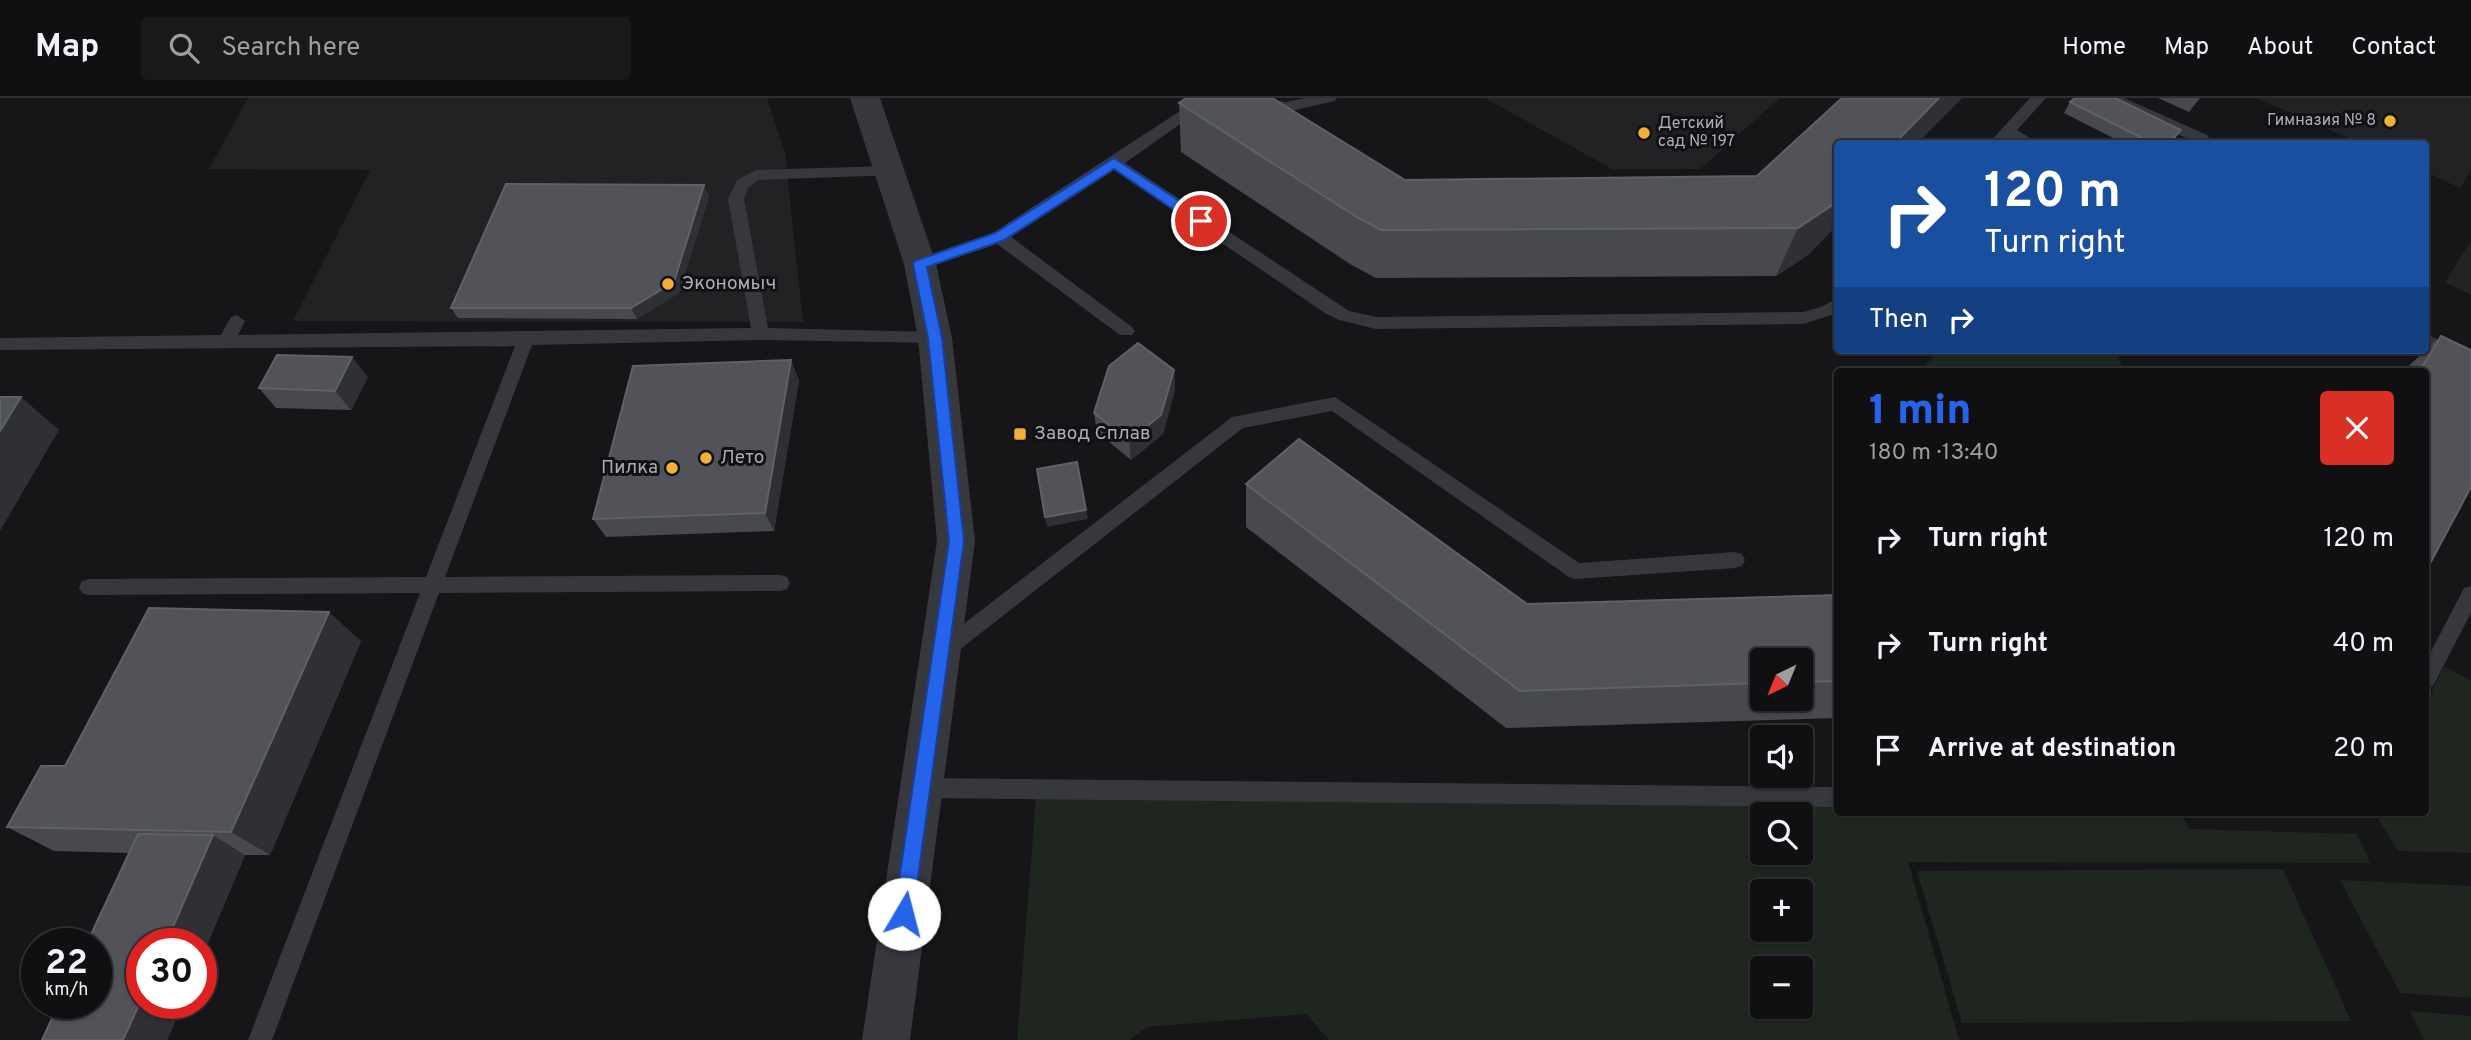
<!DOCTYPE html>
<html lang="en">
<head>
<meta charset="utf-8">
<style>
	:root { --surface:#101012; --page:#19191b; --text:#f1f3f6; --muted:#9c9d9f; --line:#303032; --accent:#2563eb }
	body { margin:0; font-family:Overpass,sans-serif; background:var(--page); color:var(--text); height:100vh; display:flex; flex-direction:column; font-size:26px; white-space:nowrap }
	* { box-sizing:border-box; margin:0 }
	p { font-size:23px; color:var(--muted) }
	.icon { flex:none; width:38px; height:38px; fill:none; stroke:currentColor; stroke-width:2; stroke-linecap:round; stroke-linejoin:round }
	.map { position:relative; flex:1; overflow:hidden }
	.panel { position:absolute; left:1834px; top:270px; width:595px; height:448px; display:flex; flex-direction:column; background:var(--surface); border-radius:7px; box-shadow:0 2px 5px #0004,0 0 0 2px var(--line) }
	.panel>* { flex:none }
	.top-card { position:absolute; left:1834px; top:42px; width:595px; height:214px; border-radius:7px; box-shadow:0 2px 5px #0004,0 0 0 2px var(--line); background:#1a4fa0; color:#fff; overflow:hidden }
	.needle { width:46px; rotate:223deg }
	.fabs { position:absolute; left:1750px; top:550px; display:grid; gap:14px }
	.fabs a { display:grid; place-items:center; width:63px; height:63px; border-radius:7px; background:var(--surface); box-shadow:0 2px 5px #0004,0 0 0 2px var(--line); font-size:35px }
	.speed { position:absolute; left:21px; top:830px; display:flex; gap:14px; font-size:35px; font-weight:700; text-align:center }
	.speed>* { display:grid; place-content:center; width:91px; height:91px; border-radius:50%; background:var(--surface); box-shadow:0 2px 5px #0004,0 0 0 2px var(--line); line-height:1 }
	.speed small { font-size:18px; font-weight:400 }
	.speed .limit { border:10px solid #d22; background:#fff; color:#111 }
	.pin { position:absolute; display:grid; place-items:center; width:60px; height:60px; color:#fff; margin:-30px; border:4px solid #fff; border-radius:50%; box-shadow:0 2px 7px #0007 }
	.me { position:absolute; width:77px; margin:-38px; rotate:8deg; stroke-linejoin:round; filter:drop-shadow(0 0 5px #0008) }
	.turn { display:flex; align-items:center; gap:24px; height:147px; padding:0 35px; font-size:32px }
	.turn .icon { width:91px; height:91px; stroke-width:2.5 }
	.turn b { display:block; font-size:49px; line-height:60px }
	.then { display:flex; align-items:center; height:66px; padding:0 35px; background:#0003; gap:14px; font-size:26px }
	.round { display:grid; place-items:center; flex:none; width:74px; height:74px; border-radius:7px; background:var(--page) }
	.overview { display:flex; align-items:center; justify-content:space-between; height:119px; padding:0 35px }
	h1 { font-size:42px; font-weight:800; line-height:52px; color:var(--accent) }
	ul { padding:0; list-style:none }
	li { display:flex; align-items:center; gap:21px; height:105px; padding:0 35px }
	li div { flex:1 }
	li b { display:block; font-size:26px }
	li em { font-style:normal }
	header { display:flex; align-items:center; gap:42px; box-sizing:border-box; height:98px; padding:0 35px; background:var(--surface); border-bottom:2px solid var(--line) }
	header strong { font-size:33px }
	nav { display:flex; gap:38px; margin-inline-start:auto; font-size:24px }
	.search { width:490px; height:63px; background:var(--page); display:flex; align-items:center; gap:18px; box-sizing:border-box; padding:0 24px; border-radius:7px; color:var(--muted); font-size:26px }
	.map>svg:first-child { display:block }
	.built { fill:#222225 }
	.green { fill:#1e261f; fill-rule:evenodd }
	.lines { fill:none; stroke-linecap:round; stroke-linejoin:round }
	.lane { fill:#37383d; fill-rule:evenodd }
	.street { fill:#37383d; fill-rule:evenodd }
	.wall { fill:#47494d; fill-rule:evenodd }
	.shaded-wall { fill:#2f3033 }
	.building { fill:#525359; stroke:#5f6168; stroke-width:2 }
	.route { fill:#2563eb; stroke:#184099; stroke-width:2 }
	.poi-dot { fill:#f2b134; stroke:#111113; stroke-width:2.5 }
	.labels { text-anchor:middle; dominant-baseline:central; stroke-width:6; stroke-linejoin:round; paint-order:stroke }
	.far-poi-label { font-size:16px; fill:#a8adb8; stroke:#111113; text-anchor:end }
	.poi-label { font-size:19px; fill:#a8adb8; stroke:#111113; text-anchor:start }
</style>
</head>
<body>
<header>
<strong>Map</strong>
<div class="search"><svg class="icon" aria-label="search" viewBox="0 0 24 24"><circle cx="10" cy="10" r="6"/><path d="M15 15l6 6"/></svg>Search here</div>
<nav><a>Home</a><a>Map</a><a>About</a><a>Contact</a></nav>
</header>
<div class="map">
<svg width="2471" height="942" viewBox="0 0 2471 942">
	<rect width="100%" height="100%" fill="#161618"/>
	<path class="built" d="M248 0H767L785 55 803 224 293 223 370 72 209 71Z
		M1485 0H1780L1700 71H1612Z
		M2257 0H2471V72L2460 90 2426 74V46L2360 45Z
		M2471 143V197L2445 184Z"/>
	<path class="green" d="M1940 252H2108L2118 257 2123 273H1920Z
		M2444 568 2471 583V755L2398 753 2374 714H2426V605Z
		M1036 698 1837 707 1838 714H2181L2189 731 2357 736 2370 765 1908 764 1959 942H1329L1306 916 1147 929 1129 942H1017ZM1762 716H1801V754H1762ZM1762 793H1801V831H1762ZM1762 870H1801V908H1762Z
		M2283 771 2351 923 1962 925 1917 773Z
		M2340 782 2471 788V900L2400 895Z
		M2410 913 2471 918V942H2424Z"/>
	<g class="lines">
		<path class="lane" d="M1200 0H1217L1125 65 1349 213 1376 219 1803 214 1821 209 1838 200V215L1803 226 1376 231 1339 222 1325 215 1114 72 1011 139 1132 229 1135 233 1132 237H1120L997 146 920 172 914 170 912 166 914 162 993 135Z
			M1226 0H1262L1286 4 1306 0H1337L1335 3 1286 14 1233 5Z
			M2030 0H2046L2017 32 2039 46H2019L2009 40 2004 46H1988Z
			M2104 0H2124L2207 37 2210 41 2204 46 2197 45 2106 3Z
			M889 68 897 73 895 77 758 82 748 90 744 101 768 230 935 234 941 235 944 240 941 245 761 242 532 247 445 479 780 477 787 479 790 485 787 491 780 493 439 495 272 942H248L420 495 89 497 82 495 79 489 82 483 89 481 426 479 515 248 0 252V240L221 237 231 219 237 217 245 223 238 237 751 230 728 101 737 82 756 72Z
			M2426 236 2471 257V272L2426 249Z
			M1335 299 1579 465 1735 454 1742 456 1745 462 1742 468 1735 470 1576 481 1569 479 1332 313 1243 330 949 560 942 563 935 560 932 554 935 548 1232 319Z
			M2471 488V515L2433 588 2426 591V563L2464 490Z
			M921 680 1838 689V709L921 700 913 697 910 690 913 683Z"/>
		<path class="street" d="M850 0H880L936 166 952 240 975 443 910 942H862L937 443 918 240 904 166Z"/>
	</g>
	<path class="wall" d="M2158 0H2200L2189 14Z
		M2070 4 2181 32 2171 46H2125L2064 15Z
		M1179 5 1405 82 1757 78 1838 46V126L1808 157 1776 178 1376 180 1350 166 1181 54Z
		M709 98 679 195 637 221 458 220 451 210Z
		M2441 238 2426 273H2403Z
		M1174 272 1175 292 1163 336 1131 362 1097 334 1094 315Z
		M368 279 351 312 276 310 259 290Z
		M799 282 774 433 606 439 593 421Z
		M1246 386 1527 506 1838 497V620L1506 630 1246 429ZM1762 562H1801V600H1762Z
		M361 543 270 757H245L201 861V845L142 905H183L167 942H42L129 755 54 753 7 729 65 668Z"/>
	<path class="shaded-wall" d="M1939 0H1962L1917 46H1894Z
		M704 87 709 98 679 195 637 221 631 210Z
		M1838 102V126L1808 157 1776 178 1798 130Z
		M352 259 368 279 351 312 335 293Z
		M791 262 799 282 774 433 765 415Z
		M1174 272 1175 292 1163 336 1131 362 1129 343Z
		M21 299 59 332 0 433V333Z
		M1086 412 1088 421 1047 429 1045 419Z
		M329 514 361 543 270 757 231 734Z
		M213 737 245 757 201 861V845H166Z
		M142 900V905H183L167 942H123Z"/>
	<path class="building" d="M1186 0H1272L1405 82 1757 78 1842 0H1939L1894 46H1838V102L1831 108 1798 130 1381 132 1355 118 1179 5Z
		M2075 0H2115L2181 32 2168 46H2154L2070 4Z
		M506 86 704 87 674 184 631 210H451Z
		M2441 238 2471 252V389L2426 473V273H2420Z
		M1138 245 1174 272 1161 317 1129 343 1094 315 1109 268Z
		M277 257 352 259 335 293 259 290Z
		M791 262 765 415 593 421 633 268Z
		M0 299H21L0 333Z
		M1299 341 1527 506 1838 497V583L1801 584V562H1762V585L1520 593 1246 386Z
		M1077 364 1086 412 1045 419 1037 371Z
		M149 510 329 514 231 734 7 729 41 668H65Z
		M138 736 213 737 166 845H142V900L123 942H42L59 905H96V845H87Z"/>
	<path class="route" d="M1114 60 1205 120V127H1196L1114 71 1004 142 927 169 942 240 964 443 913 816 910 823 904 825 897 823 894 816 949 443 928 240 913 166 915 163 995 135Z"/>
	<g class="poi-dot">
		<circle cx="2390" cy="23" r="7"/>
		<circle cx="1644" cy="35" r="7"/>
		<circle cx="668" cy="186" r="7"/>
		<rect x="1013" y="329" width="14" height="14" rx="3.5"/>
		<circle cx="706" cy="360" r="7"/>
		<circle cx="672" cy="370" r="7"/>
	</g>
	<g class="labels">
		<g class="far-poi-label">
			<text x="2376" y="23">Гимназия № 8</text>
			<text x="1658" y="26" text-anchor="start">Детский<tspan x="1658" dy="18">сад № 197</tspan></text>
		</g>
		<g class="poi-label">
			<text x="682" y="186">Экономыч</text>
			<text x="1034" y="336">Завод Сплав</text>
			<text x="720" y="360">Лето</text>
			<text x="658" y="370" text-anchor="end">Пилка</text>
		</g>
	</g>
</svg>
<div class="fabs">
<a><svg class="needle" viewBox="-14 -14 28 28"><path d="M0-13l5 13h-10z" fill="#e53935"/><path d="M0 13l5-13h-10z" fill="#9c9d9f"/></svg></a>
<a><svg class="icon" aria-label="sound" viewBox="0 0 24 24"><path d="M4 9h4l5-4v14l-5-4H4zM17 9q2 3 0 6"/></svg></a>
<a><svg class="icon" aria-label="search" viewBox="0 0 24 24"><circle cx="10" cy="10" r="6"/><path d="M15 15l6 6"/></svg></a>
<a>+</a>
<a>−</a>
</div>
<div class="speed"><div>22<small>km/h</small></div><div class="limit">30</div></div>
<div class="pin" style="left:1201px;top:123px;background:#d93025"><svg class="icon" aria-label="arrive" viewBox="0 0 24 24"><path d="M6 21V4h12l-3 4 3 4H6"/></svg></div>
<svg class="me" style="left:904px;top:816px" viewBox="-20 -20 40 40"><circle r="19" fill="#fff"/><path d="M0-13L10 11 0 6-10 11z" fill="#2563eb"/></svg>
<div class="top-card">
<div class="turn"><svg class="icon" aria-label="right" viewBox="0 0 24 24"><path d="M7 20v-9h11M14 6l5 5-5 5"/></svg><div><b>120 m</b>Turn right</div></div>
<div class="then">Then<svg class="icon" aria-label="right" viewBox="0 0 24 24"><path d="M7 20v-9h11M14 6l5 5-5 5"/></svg></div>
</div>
<section class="panel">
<div class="overview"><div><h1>1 min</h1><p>180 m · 13:40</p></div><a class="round" style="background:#d93025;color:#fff"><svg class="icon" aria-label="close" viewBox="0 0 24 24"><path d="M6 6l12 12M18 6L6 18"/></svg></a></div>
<ul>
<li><svg class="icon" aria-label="right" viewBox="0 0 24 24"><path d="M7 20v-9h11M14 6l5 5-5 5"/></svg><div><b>Turn right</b></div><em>120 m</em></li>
<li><svg class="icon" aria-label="right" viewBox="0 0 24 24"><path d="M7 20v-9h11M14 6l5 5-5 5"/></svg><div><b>Turn right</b></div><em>40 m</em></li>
<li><svg class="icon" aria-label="arrive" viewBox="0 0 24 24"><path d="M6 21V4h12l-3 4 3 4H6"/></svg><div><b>Arrive at destination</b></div><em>20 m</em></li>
</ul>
</section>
</div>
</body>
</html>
